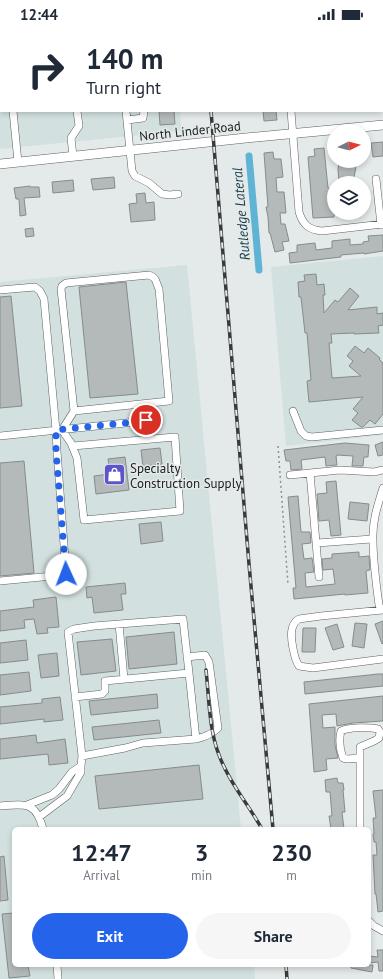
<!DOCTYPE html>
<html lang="en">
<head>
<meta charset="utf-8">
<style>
	:root { --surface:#fff; --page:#f6f6f7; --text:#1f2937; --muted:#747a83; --accent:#2563eb }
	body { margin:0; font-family:"PT Sans",sans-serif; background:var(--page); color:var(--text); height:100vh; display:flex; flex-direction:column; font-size:15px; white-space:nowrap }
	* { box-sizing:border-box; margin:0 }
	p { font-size:13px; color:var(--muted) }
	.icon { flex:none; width:22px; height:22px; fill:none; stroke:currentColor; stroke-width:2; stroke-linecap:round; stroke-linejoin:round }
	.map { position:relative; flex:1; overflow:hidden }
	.sheet { position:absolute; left:12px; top:799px; width:359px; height:140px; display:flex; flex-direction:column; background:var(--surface); border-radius:6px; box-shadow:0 2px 6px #0003 }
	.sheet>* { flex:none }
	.guide { position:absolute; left:0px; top:0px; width:383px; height:84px; box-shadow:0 2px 6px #0003; background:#fff; color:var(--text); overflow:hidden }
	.needle { width:26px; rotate:84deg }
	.tools { position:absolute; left:327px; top:96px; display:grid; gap:8px }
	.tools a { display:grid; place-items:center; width:44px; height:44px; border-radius:50%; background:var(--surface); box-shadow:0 2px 6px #0003; font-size:20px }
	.pin { position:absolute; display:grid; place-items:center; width:34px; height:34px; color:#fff; margin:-17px; border:2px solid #fff; border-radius:50%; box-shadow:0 1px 4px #0007 }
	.me { position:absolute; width:44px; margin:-22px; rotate:358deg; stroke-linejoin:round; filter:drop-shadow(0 0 3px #0008) }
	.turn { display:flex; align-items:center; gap:14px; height:84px; padding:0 20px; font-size:18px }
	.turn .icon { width:52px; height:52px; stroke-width:2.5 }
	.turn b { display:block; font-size:28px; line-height:34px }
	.eta { display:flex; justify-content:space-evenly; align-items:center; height:68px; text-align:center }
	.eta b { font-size:24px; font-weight:600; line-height:28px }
	.cta { display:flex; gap:8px; margin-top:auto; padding:8px 20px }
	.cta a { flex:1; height:46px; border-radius:24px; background:var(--accent); color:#fff; font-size:16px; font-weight:600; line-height:46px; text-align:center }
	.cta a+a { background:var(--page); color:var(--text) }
	.status { display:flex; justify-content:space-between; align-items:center; height:28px; padding:0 20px; background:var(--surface); direction:ltr }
	.status svg { height:11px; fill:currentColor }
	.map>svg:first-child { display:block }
	.built { fill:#d2e1df }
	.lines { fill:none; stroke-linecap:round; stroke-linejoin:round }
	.canal { stroke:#5fb4d5; stroke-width:7 }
	.building { fill:#b4b9b9; stroke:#868b8c }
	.minor-casing { stroke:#5d6161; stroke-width:8 }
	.major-casing { stroke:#5d6161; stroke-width:10 }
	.path { stroke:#8d9090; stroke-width:1.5; stroke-dasharray:2 3; stroke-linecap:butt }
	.minor { stroke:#fff; stroke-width:7 }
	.major { stroke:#fff; stroke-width:9 }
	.rail-casing { stroke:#393b3b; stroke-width:3.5 }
	.rail { stroke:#e4e9e9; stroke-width:2; stroke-dasharray:6; stroke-linecap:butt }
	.route { stroke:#2563eb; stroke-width:7; stroke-dasharray:0 12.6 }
	.labels { text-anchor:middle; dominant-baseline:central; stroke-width:3; stroke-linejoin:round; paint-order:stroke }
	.street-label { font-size:13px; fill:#212323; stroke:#e4e9e9 }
	.poi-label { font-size:13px; fill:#212323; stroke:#e4e9e9; text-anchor:start }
	.water-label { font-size:14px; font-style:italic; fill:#163c4b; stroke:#e4e9e9 }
</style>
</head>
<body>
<div class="status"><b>12:44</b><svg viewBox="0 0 49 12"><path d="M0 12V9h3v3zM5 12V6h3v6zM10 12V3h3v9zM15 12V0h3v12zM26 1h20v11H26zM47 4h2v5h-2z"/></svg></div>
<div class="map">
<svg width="383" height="951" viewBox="0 0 383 951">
	<rect width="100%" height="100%" fill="#e4e9e9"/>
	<path class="built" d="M0 0H172V1H1V83H180L181 103 0 121Z
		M383 228V407L286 418 271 239Z
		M187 237 241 801H14V937H254L255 951H0V254Z"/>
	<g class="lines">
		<path class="canal" d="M249 128 259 242"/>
	</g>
	<path class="building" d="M159 83H174L175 96 160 97Z
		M263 83H276L277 92 264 93Z
		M383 114V128L373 129 371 115Z
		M324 120 328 160H329L331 170H334V189L313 190 308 129 315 128 314 121Z
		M273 124 274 131H281L283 149 276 150 277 164H284L286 185H280L281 196H285L289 213 282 214 284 222 275 224 270 205H269L268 189 266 179H268L264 125Z
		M339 133H357L353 155H339L338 142Z
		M114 149 115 160 93 162 91 151Z
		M73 152 74 163 53 165 52 154Z
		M30 158V159H39L40 169 24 170 26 187 20 188 19 171H16L14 160Z
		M145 165 146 175 154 174 155 192 131 194 129 176 137 175 136 166Z
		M33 200 34 208 26 209 25 201Z
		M383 207V223L364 226V225L341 227V229L290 235 289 225 297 224V217L315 215 316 222 332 220V213L350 211V217L363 216V214L369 213 368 208Z
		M316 246 317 257 324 256 325 267H323L324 285 335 272 338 274 350 260 359 268 348 282 377 279V286L383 285V297L378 298 379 305 354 306V305L331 306 332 315H329L332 350 361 348 349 338 353 333 347 328 355 318 364 325 368 320 380 330 379 331 383 335V386L375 396 370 392 363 399H361L352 392 358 385 353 381 363 369 309 374 307 353 311 352 307 305H305L301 269H299L298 254 305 253 304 247Z
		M126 254 138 366 90 370 79 259Z
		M11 268 22 378 0 380V269Z
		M383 414V427L378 428 375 417Z
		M345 415 369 417 368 429H364L363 438H352L353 428 337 427V428H336L337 437 326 438 325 429 301 432 302 441 291 442 290 433H286L284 422Z
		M160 420 162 436 143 438 141 422Z
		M125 429 129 462 96 466 94 448 110 446 108 431Z
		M24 433 34 545 0 548V435Z
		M336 453 341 507 331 508 329 492 319 493 317 466 327 465 326 454Z
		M298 468 301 504H310L311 515 302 516 304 531 312 530 314 544 305 545 306 559 335 556 333 541 323 542 322 531 332 530V526L359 524V529L369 528 370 542 366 543 368 565 345 567V566L294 571 293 560H296L288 469Z
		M350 474 369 476 367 493 348 491Z
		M161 494 163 513 141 516 139 496Z
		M125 555 126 566H121L123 582 94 585 92 569 87 570 86 559Z
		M56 569 59 599 47 600 48 605 37 606 34 591 24 592 25 600 0 603V583L34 579 33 572Z
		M383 593V615L382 616 375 596Z
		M355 595 367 596 364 620 352 618Z
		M337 596 344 619 333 622 325 600Z
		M303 600H316L315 624H302Z
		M174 604 177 636 129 641 126 609Z
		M112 611 116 643 81 647 77 614Z
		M26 612 28 632 0 635V615Z
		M57 625 59 648 41 650 38 627Z
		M29 644 31 663 0 667V647Z
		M378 646H383V658L305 666 304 654Z
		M157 666 158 680 91 687 89 673Z
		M383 668V693L353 695 337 698 336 686 322 687 323 700 335 699V717L338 730 326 731 327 742 314 744 309 676Z
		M60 669 63 692 44 694V691L0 696V679L42 675V671Z
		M159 692 161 705 94 712 92 699Z
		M36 707 37 715 65 711 68 735 49 737 48 726 0 731V711Z
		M199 737 203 771 99 781 95 748Z
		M337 750 338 755H343L344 762H343L345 784H342L344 801H331L329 788H332L330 764H326L325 752Z
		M383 762V883L378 884 376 866H375L373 827H377L376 814H374L373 806H374L373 790H376L373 763Z
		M4 828 8 872 0 873V829Z
		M14 885V937H28L30 948 9 950 2 886Z
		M377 922H383V943H379L378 934 369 935V928L378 929Z
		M351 937H373L372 944 351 940Z"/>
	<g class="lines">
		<defs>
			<path id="minor" d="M4 0V1
				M68 0V1
				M118 0V1
				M278 0 279 1
				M301 0V1
				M332 0 333 1
				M362 0V1
				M382 47H383
				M13 83 18 134
				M126 83 132 143 135 148 149 155 162 166 170 167 178 166
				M291 83 299 184C303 197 309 202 322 203L383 196
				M127 92 143 90 144 83
				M73 128 71 110 79 98 77 83
				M376 151 381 197
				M0 262 35 259 40 263 44 271 56 402 57 423 66 544V546L63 547 0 553
				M293 383 301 403 306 408 312 409 383 402
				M62 402 74 383 61 261 62 258 66 255 149 247 153 249 155 251 159 261 169 373 74 383
				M62 402 71 415 77 430 84 492 180 483 175 409 73 418
				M0 408 145 393 146 392 144 376
				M310 445 319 549
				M290 447 340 442 374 444 383 442
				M317 515 372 511
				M381 582 379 577C376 555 373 533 373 512 372 494 378 476 383 460
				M383 582 321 588 299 591C295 593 293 597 292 601 290 609 294 631 299 638L313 640 383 631
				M119 596 124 651
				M189 645 196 711
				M75 669 102 666 105 663V653L189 645 183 591 94 598 74 601 68 604 82 728 81 738
				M82 728 125 720 143 715 196 711C205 709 212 706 218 700L209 634 205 627 187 629
				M27 777 52 767 59 761 72 744 81 738V744L67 768 39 789
				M0 778C25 776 36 773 43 801
				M360 801V719L374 713 379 710 380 704 378 701C370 699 348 699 341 703 339 711 340 722 343 730L347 731 360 730
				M369 893 374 898 383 903
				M57 937 58 951"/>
			<path id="major" d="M0 136 246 110 383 97"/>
		</defs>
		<use href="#minor" class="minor-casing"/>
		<use href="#major" class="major-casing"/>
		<path class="path" d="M278 418 288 557"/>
		<use href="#minor" class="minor"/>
		<use href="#major" class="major"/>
		<defs>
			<path id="rail" d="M204 0V1
				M211 83 249 536 273 801
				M206 642C209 669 209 702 219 727 229 754 248 776 262 801
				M286 937 287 951"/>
		</defs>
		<use href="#rail" class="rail-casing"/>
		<use href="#rail" class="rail"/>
	</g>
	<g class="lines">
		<path class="route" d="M66 546 56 423V402L145 393 146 392"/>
	</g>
	<defs>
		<symbol id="shop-square" viewBox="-11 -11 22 22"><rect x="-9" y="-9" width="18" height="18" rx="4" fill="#5b54cc" stroke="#e4e9e9"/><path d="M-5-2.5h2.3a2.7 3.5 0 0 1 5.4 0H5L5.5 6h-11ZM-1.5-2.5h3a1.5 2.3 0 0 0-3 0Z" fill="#fff"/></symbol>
	</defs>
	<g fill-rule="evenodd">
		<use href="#shop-square" x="102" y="434" width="25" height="25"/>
	</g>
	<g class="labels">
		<g class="street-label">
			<text transform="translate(190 103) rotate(-6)">North Linder Road</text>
		</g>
		<g class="poi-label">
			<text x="130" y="440">Specialty<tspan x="130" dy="15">Construction Supply</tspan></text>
		</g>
		<g class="water-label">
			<text transform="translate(241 186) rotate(-95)">Rutledge Lateral</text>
		</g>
	</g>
</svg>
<div class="tools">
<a><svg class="needle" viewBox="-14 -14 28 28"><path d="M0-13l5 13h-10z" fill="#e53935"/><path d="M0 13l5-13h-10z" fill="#747a83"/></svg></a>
<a><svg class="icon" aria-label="layers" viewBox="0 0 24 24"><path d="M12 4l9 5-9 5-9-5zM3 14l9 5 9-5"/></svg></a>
</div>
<div class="pin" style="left:146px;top:392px;background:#d93025"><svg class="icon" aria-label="arrive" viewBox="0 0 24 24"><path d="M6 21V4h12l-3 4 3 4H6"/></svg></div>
<svg class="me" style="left:66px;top:546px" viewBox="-20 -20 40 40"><circle r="19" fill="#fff"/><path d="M0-13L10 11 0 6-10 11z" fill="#2563eb"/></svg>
<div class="guide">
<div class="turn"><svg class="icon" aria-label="right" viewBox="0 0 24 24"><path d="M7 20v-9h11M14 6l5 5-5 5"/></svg><div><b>140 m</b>Turn right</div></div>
</div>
<section class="sheet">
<div class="eta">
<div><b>12:47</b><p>Arrival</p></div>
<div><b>3</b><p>min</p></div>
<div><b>230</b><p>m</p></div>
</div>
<div class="cta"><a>Exit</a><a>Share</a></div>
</section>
</div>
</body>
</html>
